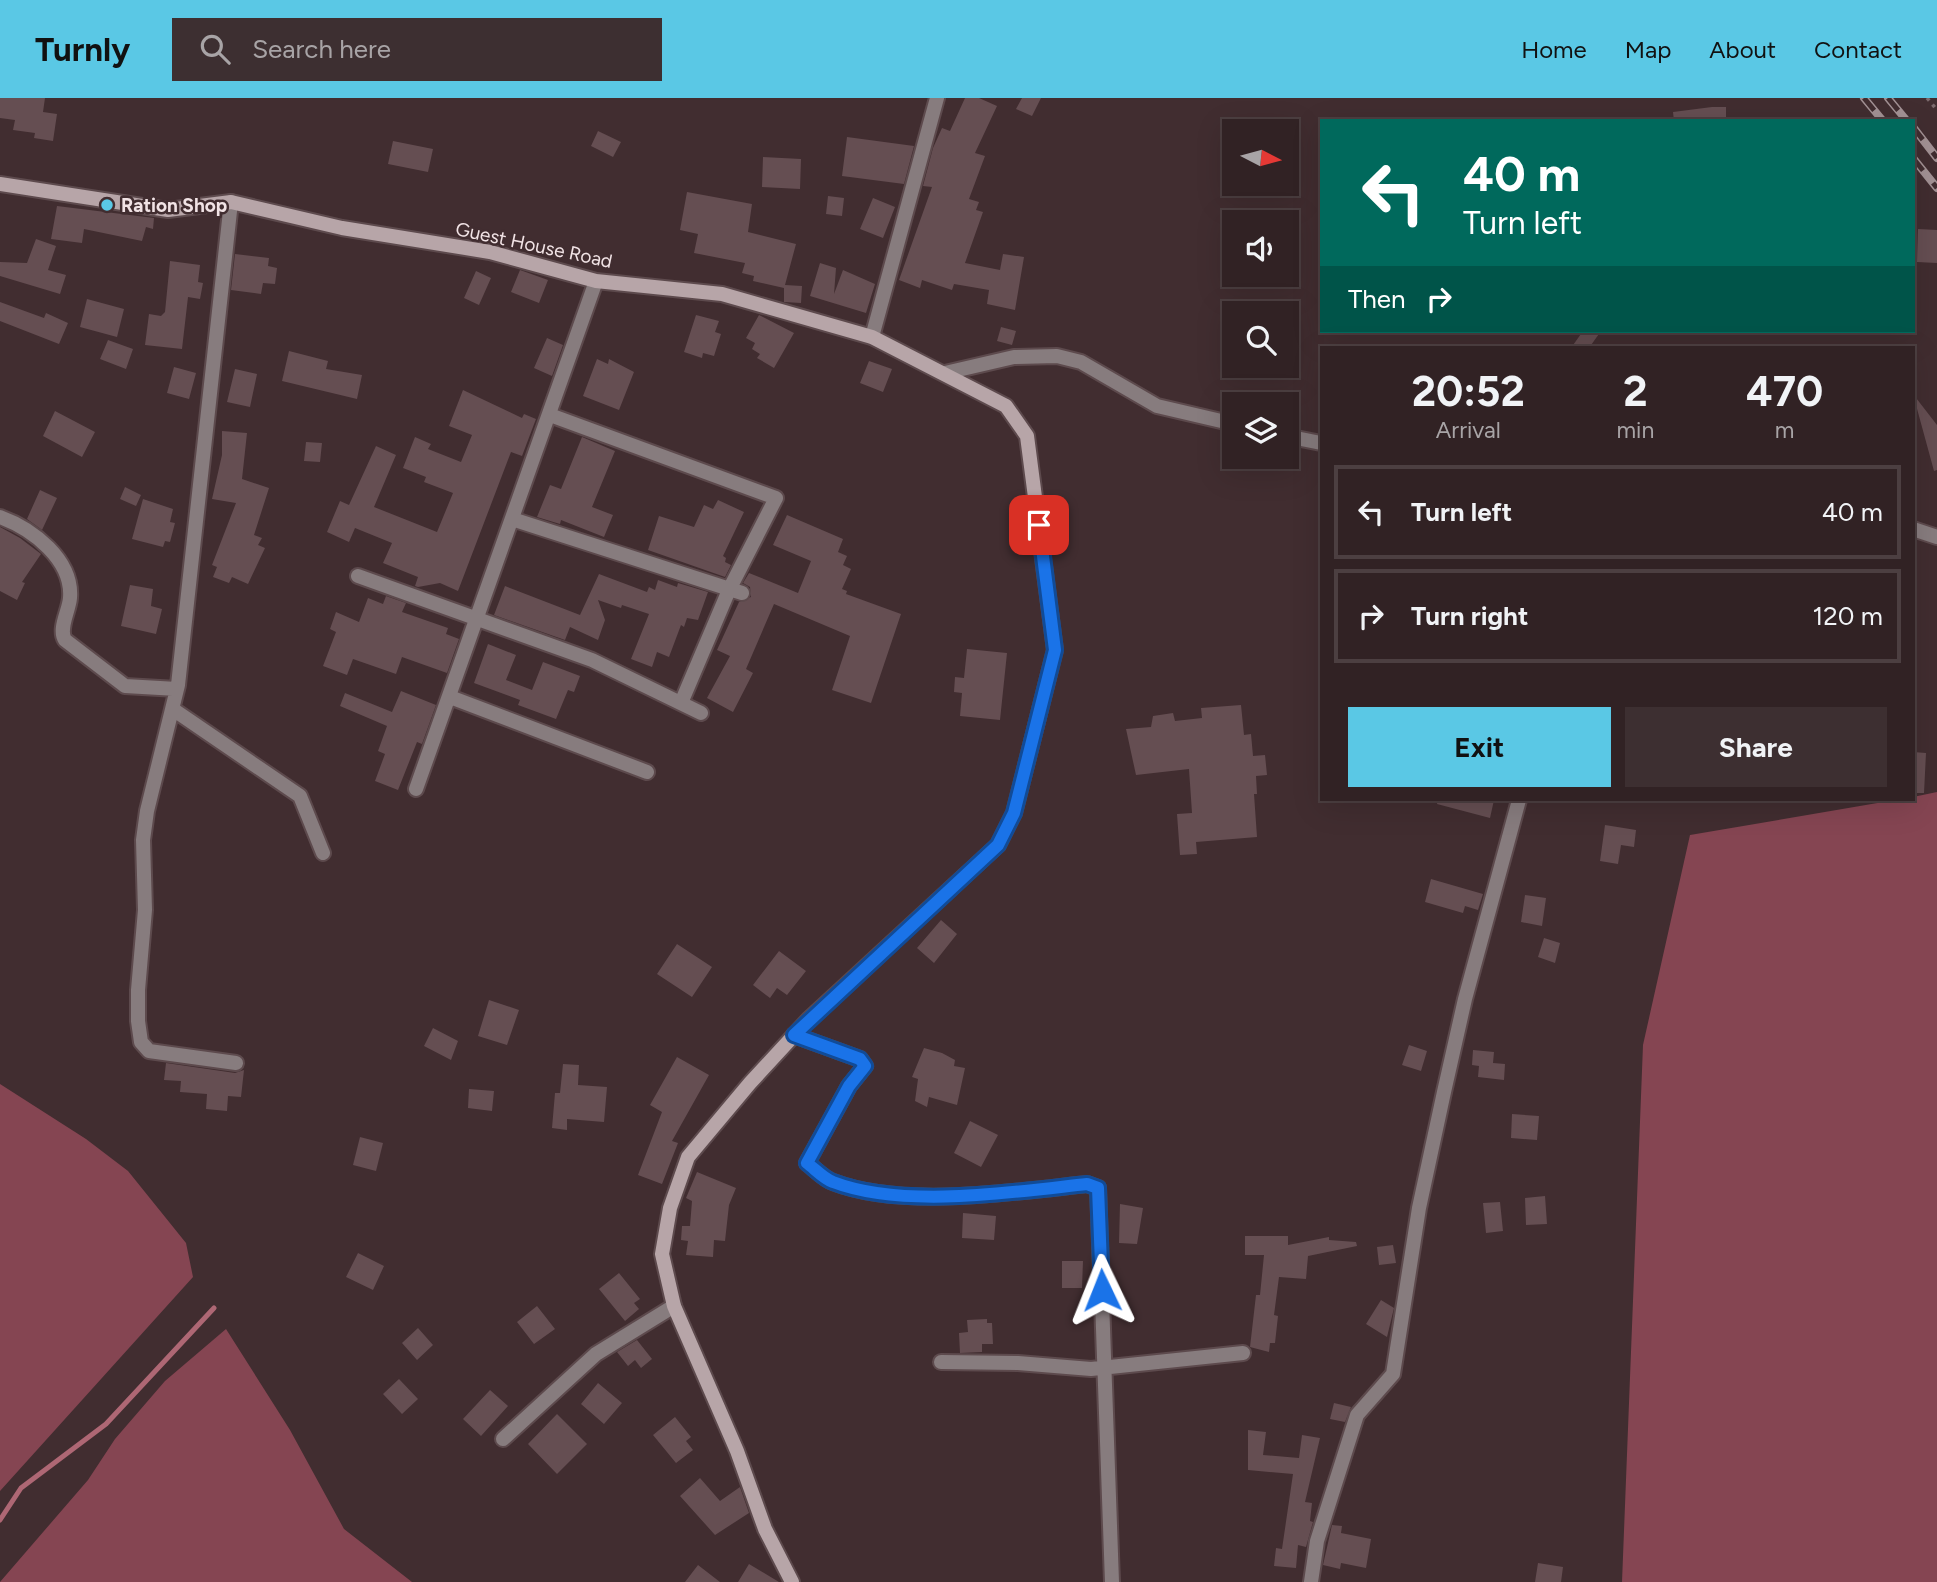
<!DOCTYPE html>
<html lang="en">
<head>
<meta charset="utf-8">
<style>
	:root { --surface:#312224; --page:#3d2f31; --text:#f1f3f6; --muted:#a8a4a6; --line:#4c3f41; --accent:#5ac8e5 }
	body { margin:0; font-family:Figtree,sans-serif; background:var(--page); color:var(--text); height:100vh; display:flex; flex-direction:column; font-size:26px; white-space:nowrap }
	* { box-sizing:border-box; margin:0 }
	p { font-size:23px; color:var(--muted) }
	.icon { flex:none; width:38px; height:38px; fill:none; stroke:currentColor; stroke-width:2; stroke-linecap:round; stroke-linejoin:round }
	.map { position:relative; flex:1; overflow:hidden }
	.details { position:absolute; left:1320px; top:248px; width:595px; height:455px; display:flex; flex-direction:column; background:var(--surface); border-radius:0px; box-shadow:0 7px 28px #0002,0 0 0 2px var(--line) }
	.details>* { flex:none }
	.top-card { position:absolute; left:1320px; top:21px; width:595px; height:214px; border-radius:0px; box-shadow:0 7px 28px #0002,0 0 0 2px var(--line); background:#00695c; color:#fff; overflow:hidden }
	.needle { width:46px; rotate:96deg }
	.controls { position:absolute; left:1222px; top:21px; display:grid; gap:14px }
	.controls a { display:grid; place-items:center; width:77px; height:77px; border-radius:0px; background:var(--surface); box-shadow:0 7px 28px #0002,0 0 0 2px var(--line); font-size:35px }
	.pin { position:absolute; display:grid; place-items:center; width:60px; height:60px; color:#fff; margin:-30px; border-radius:14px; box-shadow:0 4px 10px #0006 }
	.me { position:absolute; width:77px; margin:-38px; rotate:358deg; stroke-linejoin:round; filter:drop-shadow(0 0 5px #0008) }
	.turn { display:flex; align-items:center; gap:24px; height:147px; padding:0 28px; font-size:32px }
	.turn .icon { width:91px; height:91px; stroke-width:2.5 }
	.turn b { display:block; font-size:49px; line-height:60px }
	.then { display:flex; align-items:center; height:66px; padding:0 28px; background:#0003; gap:14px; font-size:26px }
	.eta { display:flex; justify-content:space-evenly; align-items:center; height:119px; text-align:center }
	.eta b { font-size:42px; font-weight:700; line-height:49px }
	.primary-button { display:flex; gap:14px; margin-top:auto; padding:14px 28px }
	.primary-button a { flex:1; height:80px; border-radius:0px; background:var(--accent); color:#111; font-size:28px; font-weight:700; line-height:80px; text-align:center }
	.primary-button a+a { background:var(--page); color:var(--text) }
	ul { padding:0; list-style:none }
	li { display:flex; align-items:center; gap:21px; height:94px; margin:0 14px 10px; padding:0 14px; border:4px solid var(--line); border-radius:0px }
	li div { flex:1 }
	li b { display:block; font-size:26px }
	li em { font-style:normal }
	header { display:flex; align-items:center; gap:42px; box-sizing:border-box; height:98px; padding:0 35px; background:var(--accent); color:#111 }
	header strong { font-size:33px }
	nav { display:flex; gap:38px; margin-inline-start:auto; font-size:24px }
	.search { width:490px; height:63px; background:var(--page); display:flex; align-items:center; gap:18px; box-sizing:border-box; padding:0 24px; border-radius:0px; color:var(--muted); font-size:26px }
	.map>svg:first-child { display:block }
	.green { fill:#854552 }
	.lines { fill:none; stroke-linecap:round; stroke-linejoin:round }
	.stream { stroke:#ae6774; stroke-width:5 }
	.building { fill:#654e52 }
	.street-casing { stroke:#5d4a4d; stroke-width:18 }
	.secondary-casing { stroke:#5d4a4d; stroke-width:18 }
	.path { stroke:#7c6a6d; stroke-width:3.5; stroke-dasharray:3.5 5; stroke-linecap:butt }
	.street { stroke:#877c7e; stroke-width:14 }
	.secondary { stroke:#b7a5a8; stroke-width:14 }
	.rail-casing { stroke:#a29194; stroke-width:8 }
	.rail { stroke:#412d30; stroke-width:5; stroke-dasharray:16; stroke-linecap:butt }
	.route-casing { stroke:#114b97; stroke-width:18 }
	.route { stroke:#1a73e8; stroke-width:12 }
	.poi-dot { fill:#5ac8e5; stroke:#412d30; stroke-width:2.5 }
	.labels { text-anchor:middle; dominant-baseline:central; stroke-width:5; stroke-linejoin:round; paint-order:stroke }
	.poi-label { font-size:19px; font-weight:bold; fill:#f1e3e5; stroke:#412d30; text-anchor:start }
	.street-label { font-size:19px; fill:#f1e3e5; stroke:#412d30 }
</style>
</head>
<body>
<header>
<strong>Turnly</strong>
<div class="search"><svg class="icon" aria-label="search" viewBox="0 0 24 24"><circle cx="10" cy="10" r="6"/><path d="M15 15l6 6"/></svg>Search here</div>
<nav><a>Home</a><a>Map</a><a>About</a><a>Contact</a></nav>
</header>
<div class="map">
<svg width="1937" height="1484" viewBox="0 0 1937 1484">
	<rect width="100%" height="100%" fill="#412d30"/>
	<path class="green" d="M1937 694V1484H1622L1643 947 1690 737 1895 702H1913V699Z
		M0 986 86 1041 128 1073 186 1145 193 1179 0 1393Z
		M226 1231 290 1332 344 1431 412 1484H0L88 1382 115 1341 165 1283Z"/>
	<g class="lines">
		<path class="stream" d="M0 1422 21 1390 106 1326 214 1210"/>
	</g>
	<path class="building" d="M0 0H45L43 14 57 16 53 43 34 40 35 35 13 32 15 22 0 20Z
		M965 0H979L997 8 975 55 985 58 969 101 979 104 976 112 983 114 965 165 1000 172 1003 156 1024 159 1015 212 987 206 989 192 954 186 952 192 922 182 920 190 899 182 932 89 923 88 933 50 942 30 950 33Z
		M1022 0H1041L1032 18 1016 11Z
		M1712 9H1726V23H1674L1673 14Z
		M598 33 621 44 613 59 591 48Z
		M847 39 914 48 904 86 842 78Z
		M393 43 433 51 428 74 388 66Z
		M763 59 801 61 800 91 762 89Z
		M687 94 752 106 748 134 796 146 785 187 802 188 801 205 784 204V190L753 183 754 178 742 175 745 165 694 155 698 136 680 132Z
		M828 98 844 100 842 118 826 116Z
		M873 100 895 109 883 140 860 131Z
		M57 108 154 120 153 131 146 129 142 143 84 131 82 145 51 141Z
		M1918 131 1937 132V165L1917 164Z
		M36 141 56 148 48 172 66 177 60 196 0 178V164L27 165Z
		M235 156 269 160 268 168 277 170 275 186 263 185 261 196 231 192Z
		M170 163 200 167 198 184 203 185 200 201 188 199 182 251 145 247 149 216 161 218 165 214Z
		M820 165 836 170 834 196 843 172 875 186 866 215 810 198Z
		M520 172 548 182 539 205 511 194Z
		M476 173 491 180 479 207 464 200Z
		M87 201 124 211 117 239 80 229Z
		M0 204 44 220 46 215 68 225 59 246 0 223Z
		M696 217 719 223 715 234 721 236 714 258 703 255 702 260 684 254Z
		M759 217 794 235 774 270 757 260 760 256 752 251 755 245 746 240Z
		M1001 229 1016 233 1012 247 997 243Z
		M1583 233H1601L1589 250H1571Z
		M547 240 563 247 552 278 534 270Z
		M108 242 133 251 126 271 100 261Z
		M289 253 328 263 326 271 362 277 357 301 282 283Z
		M597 261 608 266 609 261 634 274 619 312 583 298Z
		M869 263 892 271 883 294 860 285Z
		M174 269 196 275 189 301 167 295Z
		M235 271 257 276 250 309 227 304Z
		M463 292 522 320 524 316 536 321 522 358 511 354 458 493 440 485 418 489 415 488 418 479 383 465 392 445 355 430 349 444 327 434 340 403 349 407 376 348 396 357 374 409 437 434 453 395 424 384 426 379 403 370 415 339 431 346 428 351 461 364 472 337 449 328Z
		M1913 296 1937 327V372L1934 373Z
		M55 313 95 334 82 359 43 338Z
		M222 333 247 335 242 381 269 390 254 437 262 440 258 447 265 450 248 486 232 479 229 485 213 479 217 469 212 467 236 405 212 401 222 357Z
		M582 339 615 353 592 409 613 417 604 439 561 422 560 426 537 419 550 387 561 391Z
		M306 344 322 345 320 364 304 363Z
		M125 389 141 397 136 408 120 401Z
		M40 392 57 400 42 432 27 421Z
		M143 401 173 411 170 424 175 425 170 444 165 443 163 449 132 441Z
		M718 402 744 414 723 458 726 460 725 464 731 467 725 479 648 452 659 418 694 429 704 407 713 411Z
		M787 417 843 441 838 454 847 458 843 467 851 471 842 491 847 493 846 496 901 516 871 605 832 592 850 538 774 506 746 571 753 575 733 614 707 600 730 558 717 552 739 504 751 499 750 489 743 485 749 475 798 495 811 463 773 447Z
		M0 429 20 440 41 456 22 484 25 485 17 502 0 493Z
		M599 476 647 494 649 489 655 492 658 482 677 489 678 485 708 494 698 522 687 520 684 529 681 527 669 559 657 554 652 569 631 561 649 516 622 507 621 510 598 502 605 522 598 542 570 529 565 542 494 517 505 488 580 517Z
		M130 487 153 491 151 508 162 511 156 536 121 528Z
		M386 498 406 505 402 514 448 530 446 536 459 541 447 575 402 559 396 576 353 561 347 577 323 568 336 534 330 531 336 514 359 524 368 500 383 506Z
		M488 546 516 557 506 582 532 592 543 564 580 578 574 594 568 592 556 621 518 607 520 602 474 585Z
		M967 551 1007 555 1000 622 960 618 962 595 954 594 955 579 964 580Z
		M401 593 436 607 422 646 417 644 398 692 375 683 385 656 378 653 387 628 340 608 345 595 392 614Z
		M1241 607 1244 637 1251 636 1253 658 1265 657 1267 677 1256 678 1257 696H1254L1257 739 1196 744 1197 756 1180 757 1177 716 1192 715 1189 671 1136 677 1126 631 1151 629 1153 618 1173 615 1175 623 1202 620 1201 610Z
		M1913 654 1926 655 1924 695H1913Z
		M1438 702H1494L1490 720 1437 706Z
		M1605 727 1636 732 1634 749 1621 747 1618 766 1600 763Z
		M1431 781 1483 796 1478 812 1465 808 1463 815 1425 804Z
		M1525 797 1546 800 1542 828 1521 824Z
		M941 822 957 836 934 865 917 850Z
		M1544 840 1560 845 1555 865 1538 859Z
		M677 846 712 869 692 899 657 876Z
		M779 853 806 873 787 897 777 890 770 900 753 887Z
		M489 902 519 912 507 947 478 938Z
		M433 930 458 943 451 962 424 948Z
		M1409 947 1427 953 1421 973 1402 967Z
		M924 950 942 955 955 962 954 968 965 970 957 1007 929 999 927 1009 915 1003 918 981 912 979Z
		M1473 952 1494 954 1493 965 1505 966 1504 982 1478 979 1479 968 1472 967Z
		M677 959 709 977 672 1043 678 1045 662 1086 638 1077 662 1014 650 1007Z
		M166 965 235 975 244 972 241 999 228 998 227 1013 206 1011 207 996 180 994 181 983 164 982Z
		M563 966 579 967 578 987 607 989 604 1024 567 1021V1032L552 1030 555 995H560Z
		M469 991 494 993 492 1013 468 1010Z
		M1512 1016 1539 1018 1537 1042 1511 1040Z
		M970 1023 998 1037 981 1069 954 1055Z
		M360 1039 383 1045 376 1073 353 1067Z
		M697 1074 736 1090 729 1107 725 1143 714 1142 713 1159 686 1157 688 1143 681 1142 682 1128H690L692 1103 686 1100Z
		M1545 1098 1547 1126 1526 1127 1525 1100Z
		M1500 1104 1503 1133 1486 1135 1483 1105Z
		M1120 1106 1143 1110 1137 1146 1119 1145Z
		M963 1115 996 1118 994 1142 962 1140Z
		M1245 1138H1288V1147L1329 1139V1142L1356 1144 1357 1148 1308 1158 1306 1181 1279 1179 1274 1217 1278 1218 1275 1245H1270L1269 1254 1250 1249 1256 1197H1260L1264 1157H1245Z
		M1393 1147 1396 1165 1379 1167 1377 1149Z
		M358 1155 384 1168 373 1192 346 1179Z
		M1062 1163H1083L1082 1190H1062Z
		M619 1175 640 1201 634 1205 639 1211 625 1223 599 1191Z
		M1381 1202 1394 1210 1387 1239 1366 1226Z
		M537 1208 555 1231 534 1246 517 1224Z
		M987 1221V1225H992L993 1246H982V1254L960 1255 959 1235 968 1234 967 1222Z
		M418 1230 433 1247 417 1262 402 1245Z
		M637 1242 652 1261 641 1270 635 1262 628 1268 617 1254Z
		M399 1281 418 1301 402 1316 383 1296Z
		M598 1285 622 1305 604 1326 581 1306Z
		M490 1292 508 1308 481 1338 463 1321Z
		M1334 1305 1351 1309 1345 1324 1330 1321Z
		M557 1316 587 1346 557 1376 528 1346Z
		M675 1319 691 1339 686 1343 693 1352 676 1365 653 1337Z
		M1248 1332 1266 1334 1263 1357 1299 1360 1302 1337 1320 1340 1305 1404 1312 1405 1310 1423 1313 1424 1306 1449 1298 1447 1296 1470 1274 1468 1276 1450 1282 1451 1293 1376 1248 1372Z
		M700 1380 720 1403 740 1389 749 1415 715 1437 680 1398Z
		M1332 1427 1342 1428 1341 1435 1371 1441 1366 1470 1341 1465 1340 1471 1323 1467Z
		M1538 1465 1563 1469 1561 1484H1535Z
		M749 1466 779 1484H738Z
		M698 1467 720 1484H685Z"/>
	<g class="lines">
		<defs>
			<path id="street" d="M231 104 178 587 147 713 143 742 145 812 138 892V923L141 944 149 953 236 965
				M872 239 937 0
				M945 275 1014 259 1057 258 1081 264 1157 308 1234 326
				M550 317 776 400 729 492 681 605
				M1286 338 1321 345
				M0 419C33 431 73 462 70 500 69 513 58 531 65 542L125 588 177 591
				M512 421 742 495
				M1913 431 1937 439
				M358 478 592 562 701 615
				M450 599 647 674
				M174 612 300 698 323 755
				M416 691 596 183
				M794 937 860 961 865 968 849 988 807 1065C815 1071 824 1081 833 1084 902 1111 1014 1094 1087 1086L1098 1090 1112 1484
				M941 1264 1018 1265 1091 1271 1243 1255
				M503 1341 596 1256 674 1208
				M1311 1484 1317 1443 1357 1317 1393 1276 1419 1110 1444 994 1465 901 1519 702"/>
			<path id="secondary" d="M0 86 168 112 231 104 342 130 490 154 596 183 722 196 872 239 1006 308 1027 338 1055 552 1014 715 998 747 809 921 750 985 688 1059 670 1110 662 1156 674 1208 737 1353 765 1431 792 1484"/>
		</defs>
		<use href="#street" class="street-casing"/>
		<use href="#secondary" class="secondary-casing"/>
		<path class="path" d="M1927 0 1937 12"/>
		<use href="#street" class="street"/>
		<use href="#secondary" class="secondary"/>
		<defs>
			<path id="rail" d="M1864 0 1883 23
				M1888 0 1907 23
				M1913 29 1937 60
				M1913 60 1937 90"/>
		</defs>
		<use href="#rail" class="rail-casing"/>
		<use href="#rail" class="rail"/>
	</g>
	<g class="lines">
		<defs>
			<path id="route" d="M1039 427 1055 552 1014 715 998 747 794 937 860 961 865 968 849 988 807 1065C815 1071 824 1081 833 1084 903 1111 1014 1094 1087 1086L1098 1090 1102 1192"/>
		</defs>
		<use href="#route" class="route-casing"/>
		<use href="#route" class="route"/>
	</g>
	<circle class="poi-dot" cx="107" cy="107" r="7"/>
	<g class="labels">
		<g class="poi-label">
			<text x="121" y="107">Ration Shop</text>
		</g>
		<g class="street-label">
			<text transform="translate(534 147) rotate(12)">Guest House Road</text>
		</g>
	</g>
</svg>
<div class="controls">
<a><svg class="needle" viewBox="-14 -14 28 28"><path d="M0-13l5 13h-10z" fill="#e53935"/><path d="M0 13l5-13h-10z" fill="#a8a4a6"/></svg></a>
<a><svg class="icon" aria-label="sound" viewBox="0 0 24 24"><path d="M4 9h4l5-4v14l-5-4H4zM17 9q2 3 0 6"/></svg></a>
<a><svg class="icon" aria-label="search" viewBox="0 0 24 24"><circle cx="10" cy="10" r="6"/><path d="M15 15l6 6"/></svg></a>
<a><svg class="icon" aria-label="layers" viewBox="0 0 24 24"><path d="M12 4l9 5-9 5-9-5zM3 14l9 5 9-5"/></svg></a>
</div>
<div class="pin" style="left:1039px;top:427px;background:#d93025"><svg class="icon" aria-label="arrive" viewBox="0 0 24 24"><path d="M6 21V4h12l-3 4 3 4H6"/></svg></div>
<svg class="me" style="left:1102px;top:1192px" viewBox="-20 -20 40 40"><path d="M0-17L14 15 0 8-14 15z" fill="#1a73e8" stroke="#fff" stroke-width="4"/></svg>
<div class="top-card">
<div class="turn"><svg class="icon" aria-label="left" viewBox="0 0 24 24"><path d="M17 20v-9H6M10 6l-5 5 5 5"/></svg><div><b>40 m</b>Turn left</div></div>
<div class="then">Then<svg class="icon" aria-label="right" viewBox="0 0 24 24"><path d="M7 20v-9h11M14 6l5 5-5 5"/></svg></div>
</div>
<section class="details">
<div class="eta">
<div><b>20:52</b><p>Arrival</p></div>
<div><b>2</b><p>min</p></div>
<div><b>470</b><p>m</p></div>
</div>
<ul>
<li><svg class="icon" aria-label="left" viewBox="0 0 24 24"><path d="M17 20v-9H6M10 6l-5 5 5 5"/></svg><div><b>Turn left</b></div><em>40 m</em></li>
<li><svg class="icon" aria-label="right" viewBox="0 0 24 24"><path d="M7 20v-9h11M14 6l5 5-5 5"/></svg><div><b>Turn right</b></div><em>120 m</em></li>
</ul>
<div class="primary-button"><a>Exit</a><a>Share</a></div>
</section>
</div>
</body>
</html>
